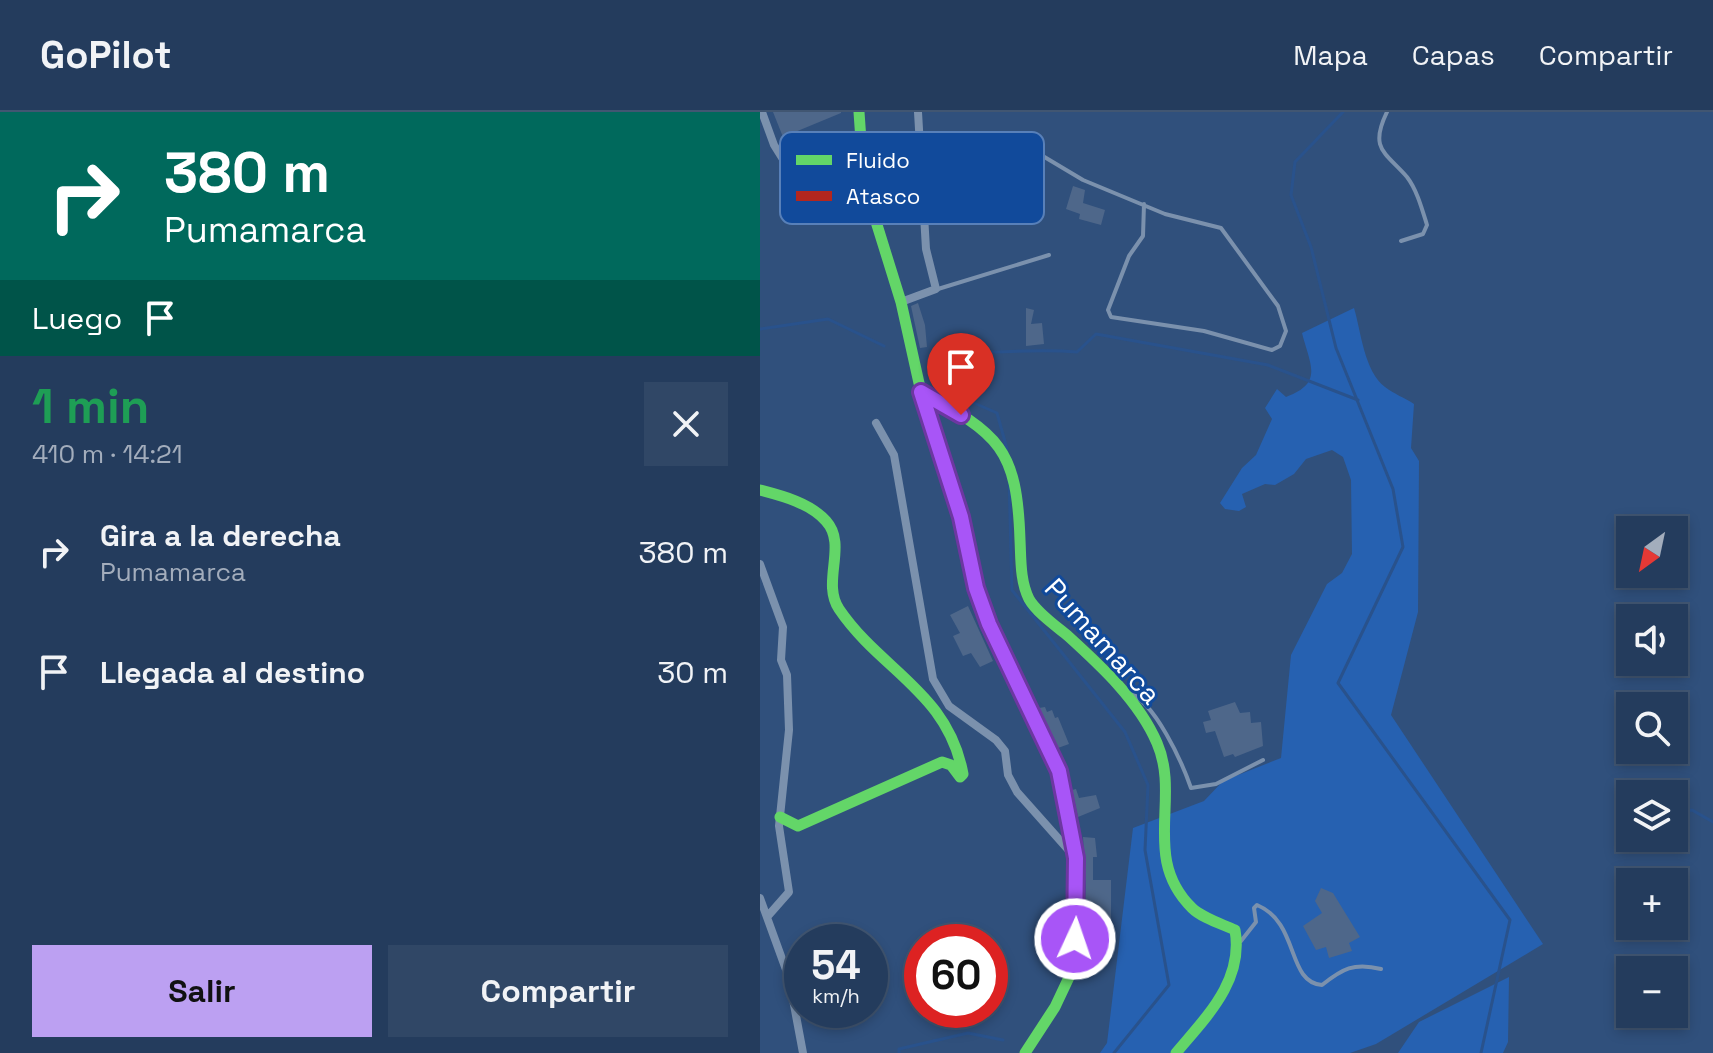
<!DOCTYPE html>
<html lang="es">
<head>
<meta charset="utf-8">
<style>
	:root { --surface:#243c5d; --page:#304766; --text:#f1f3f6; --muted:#a3adbc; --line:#415672; --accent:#bca0f2 }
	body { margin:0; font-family:"Space Grotesk",sans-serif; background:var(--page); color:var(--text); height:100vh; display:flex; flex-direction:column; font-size:30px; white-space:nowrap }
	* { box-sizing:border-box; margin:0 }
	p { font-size:26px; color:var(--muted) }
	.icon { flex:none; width:44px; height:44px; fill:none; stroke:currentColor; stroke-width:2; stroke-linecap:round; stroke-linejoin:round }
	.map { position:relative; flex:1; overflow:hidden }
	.details { display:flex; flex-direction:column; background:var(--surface); width:760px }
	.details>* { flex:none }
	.hud { background:#00695c; color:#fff; overflow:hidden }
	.needle { width:52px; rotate:213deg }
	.controls { position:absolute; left:856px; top:404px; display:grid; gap:16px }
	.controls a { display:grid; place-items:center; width:72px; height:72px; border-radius:0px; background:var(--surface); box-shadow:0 4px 12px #0003,0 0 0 2px var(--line); font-size:40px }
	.speed { position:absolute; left:24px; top:812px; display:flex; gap:16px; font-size:40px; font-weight:700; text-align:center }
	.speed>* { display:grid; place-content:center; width:104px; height:104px; border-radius:50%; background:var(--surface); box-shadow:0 4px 12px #0003,0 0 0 2px var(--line); line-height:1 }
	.speed small { font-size:20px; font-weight:400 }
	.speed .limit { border:12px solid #d22; background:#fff; color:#111 }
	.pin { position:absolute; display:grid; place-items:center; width:68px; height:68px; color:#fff; margin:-82px -34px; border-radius:50% 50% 50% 0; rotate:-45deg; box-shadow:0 0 8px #0007 }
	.pin .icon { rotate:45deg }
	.me { position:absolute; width:88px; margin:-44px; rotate:3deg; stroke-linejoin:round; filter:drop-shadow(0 0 6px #0008) }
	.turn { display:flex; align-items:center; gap:28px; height:168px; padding:0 32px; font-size:36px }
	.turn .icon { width:104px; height:104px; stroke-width:2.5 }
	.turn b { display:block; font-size:56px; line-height:68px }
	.then { display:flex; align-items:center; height:76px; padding:0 32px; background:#0003; gap:16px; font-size:30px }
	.round { display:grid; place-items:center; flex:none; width:84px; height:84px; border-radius:0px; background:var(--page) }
	.overview { display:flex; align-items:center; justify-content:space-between; height:136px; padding:0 32px }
	h1 { font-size:48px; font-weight:800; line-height:60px; color:#1e9e55 }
	.button { display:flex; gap:16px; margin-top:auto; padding:16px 32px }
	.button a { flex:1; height:92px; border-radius:0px; background:var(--accent); color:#111; font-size:32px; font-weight:800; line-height:92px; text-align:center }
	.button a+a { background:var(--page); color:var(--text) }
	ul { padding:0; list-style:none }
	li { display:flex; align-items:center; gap:24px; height:120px; padding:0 32px }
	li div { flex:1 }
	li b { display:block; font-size:30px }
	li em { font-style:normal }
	header { display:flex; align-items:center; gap:48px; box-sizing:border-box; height:112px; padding:0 40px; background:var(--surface); border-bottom:2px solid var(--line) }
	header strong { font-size:38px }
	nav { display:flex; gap:44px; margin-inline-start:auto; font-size:28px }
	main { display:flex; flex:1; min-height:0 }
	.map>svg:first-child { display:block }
	.green { fill:#2661b1 }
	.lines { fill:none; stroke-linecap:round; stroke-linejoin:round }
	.stream { stroke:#29528c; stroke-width:3 }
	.building { fill:#4e678a }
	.lane { stroke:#7b91ad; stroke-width:4 }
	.street { stroke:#7b91ad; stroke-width:8 }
	.fast { stroke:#63d668; stroke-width:11 }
	.jam { stroke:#b3261e; stroke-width:11 }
	.route-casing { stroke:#6d37a1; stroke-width:20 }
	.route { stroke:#a855f7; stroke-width:14 }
	.labels { text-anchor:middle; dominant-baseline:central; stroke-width:6; stroke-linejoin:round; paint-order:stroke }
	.street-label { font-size:28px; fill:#fff; stroke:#114a9b }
	.key { fill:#114a9b; stroke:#5880b9; stroke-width:2 }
	.key-label { font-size:22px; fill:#fff }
</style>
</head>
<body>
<header>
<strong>GoPilot</strong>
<nav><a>Mapa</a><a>Capas</a><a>Compartir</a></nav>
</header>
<main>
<section class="details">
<div class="hud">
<div class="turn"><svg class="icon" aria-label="right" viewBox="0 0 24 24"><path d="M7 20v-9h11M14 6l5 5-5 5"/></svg><div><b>380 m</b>Pumamarca</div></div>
<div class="then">Luego<svg class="icon" aria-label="arrive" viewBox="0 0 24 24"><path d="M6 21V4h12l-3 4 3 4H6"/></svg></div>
</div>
<div class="overview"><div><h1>1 min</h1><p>410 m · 14:21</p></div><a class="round"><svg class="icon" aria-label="close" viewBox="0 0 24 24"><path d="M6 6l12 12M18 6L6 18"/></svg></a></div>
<ul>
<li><svg class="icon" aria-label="right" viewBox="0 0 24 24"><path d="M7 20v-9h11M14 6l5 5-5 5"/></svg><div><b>Gira a la derecha</b><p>Pumamarca</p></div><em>380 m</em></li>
<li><svg class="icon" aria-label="arrive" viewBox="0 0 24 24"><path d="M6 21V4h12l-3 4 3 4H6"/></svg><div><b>Llegada al destino</b></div><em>30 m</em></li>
</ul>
<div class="button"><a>Salir</a><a>Compartir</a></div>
</section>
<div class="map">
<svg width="953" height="941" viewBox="0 0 953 941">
	<rect width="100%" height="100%" fill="#30507c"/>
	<path class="green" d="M594 196C601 219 604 259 625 275 634 282 645 286 654 292L651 336 659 349 658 500 631 603 783 832 616 932 590 941H340L347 931 373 716 444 689 463 669 521 646 531 543 567 472 582 461 592 442 591 368 583 345 572 338 546 347 534 362 515 373 505 372 482 382 486 395 479 399 465 397 460 391 482 356 496 343 512 307 505 296 517 277 526 285C564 271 550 253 542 221Z
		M749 865 748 930 743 941H638L659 910Z"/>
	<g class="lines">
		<path class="stream" d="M583 0 535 50 531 83 551 135 576 236 633 377 643 435 578 571 750 808 721 941
			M0 217 68 207 124 234
			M247 337 237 301 182 277 170 254 175 242C223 242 270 236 317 240L336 222 508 253 598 288
			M249 365 252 478 365 620 388 673 385 738 409 873 354 941
			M914 700 932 698 953 710
			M139 941V937L208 921 243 928"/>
	</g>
	<path class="building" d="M13 0H81V1L23 25Z
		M313 74 325 78 323 91 345 98 341 113 319 107 320 102 306 97Z
		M158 191 165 213 167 235 160 236 151 194Z
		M266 196 274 198 271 212 282 211 284 232 266 234Z
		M208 494 233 549 220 555 211 541 203 544 193 524 200 521 190 503Z
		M475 590 480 601 490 600 491 611 501 610 503 634 475 645 473 642 464 645 455 619 446 621 443 610 451 608 448 599Z
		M285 595 287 600 292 598 295 606 298 605 309 632 298 636 279 596Z
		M316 677 319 686 336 683 340 696 318 705 312 678Z
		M323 725 335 726 337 745H333V768H351V814L323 822 326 775Z
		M561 776 573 781 600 825 589 831 592 839 569 846 566 835 556 838 543 814 562 801 555 789Z"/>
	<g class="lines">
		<path class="lane" d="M627 0C609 37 625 40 647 65 657 78 662 97 667 113L663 122 641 129
			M161 32 234 22 266 34 323 68 405 102 461 116 518 194 526 219 520 234 512 238 444 219 351 205 348 198 369 144 383 124 384 92
			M178 177 289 143
			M368 580C395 590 422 650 431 676L456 672 503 648
			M481 829 496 810 494 796 497 793C540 811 526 870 562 873 582 857 594 850 621 857"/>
		<path class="street" d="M2 0 14 33 34 65 100 56
			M141 190 176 177 166 137 158 0
			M116 311 134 343 173 567 189 594 236 628 245 639 248 663 257 680 313 743
			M0 452 23 515 21 548 27 563 29 618 19 714 29 780 7 805
			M0 786 29 866 43 941"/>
		<path class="fast" d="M99 0 104 71 141 190 161 280 201 405 216 476 274 606
			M161 280C239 322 257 336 260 428 261 447 260 469 269 487 277 501 296 514 308 524 341 554 379 589 397 631 421 686 381 746 432 796 442 806 462 812 475 818 484 869 446 905 416 941
			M0 378C23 384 50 391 66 409 88 433 61 470 79 497 121 559 188 580 203 662L200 665 191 653 182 650 38 714 20 705
			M265 941 295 895 312 859 316 786"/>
		<path class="jam" d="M274 606C300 662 320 722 316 786"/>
	</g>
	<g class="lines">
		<defs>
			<path id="route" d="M201 303 161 280 201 405 216 476 229 512 299 659 316 746 315 827"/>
		</defs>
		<use href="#route" class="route-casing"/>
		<use href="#route" class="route"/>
	</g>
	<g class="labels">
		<g class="street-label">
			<text transform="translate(343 529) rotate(48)">Pumamarca</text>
		</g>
	</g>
	<rect x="20" y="20" width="264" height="92" rx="12" class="key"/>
	<rect x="36" y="43" width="36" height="10" fill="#63d668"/>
	<rect x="36" y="79" width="36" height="10" fill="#b3261e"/>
	<g class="key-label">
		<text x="86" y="56">Fluido</text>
		<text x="86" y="92">Atasco</text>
	</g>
</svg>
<div class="controls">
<a><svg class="needle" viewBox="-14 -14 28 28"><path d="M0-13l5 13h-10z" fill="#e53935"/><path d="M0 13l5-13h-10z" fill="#a3adbc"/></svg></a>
<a><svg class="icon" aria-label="sound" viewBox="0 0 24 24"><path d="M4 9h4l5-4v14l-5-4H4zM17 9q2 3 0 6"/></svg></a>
<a><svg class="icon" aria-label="search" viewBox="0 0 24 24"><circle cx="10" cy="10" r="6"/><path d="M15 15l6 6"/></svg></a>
<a><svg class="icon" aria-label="layers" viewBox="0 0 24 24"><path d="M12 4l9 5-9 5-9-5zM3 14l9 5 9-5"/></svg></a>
<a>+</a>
<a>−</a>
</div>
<div class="speed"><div>54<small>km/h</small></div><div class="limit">60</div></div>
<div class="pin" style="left:201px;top:303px;background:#d93025"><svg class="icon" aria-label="arrive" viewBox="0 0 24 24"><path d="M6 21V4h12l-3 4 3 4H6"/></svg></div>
<svg class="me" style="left:315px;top:827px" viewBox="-20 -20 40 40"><circle r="17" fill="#a855f7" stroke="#fff" stroke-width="3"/><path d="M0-11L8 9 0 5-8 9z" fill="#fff"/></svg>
</div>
</main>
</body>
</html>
